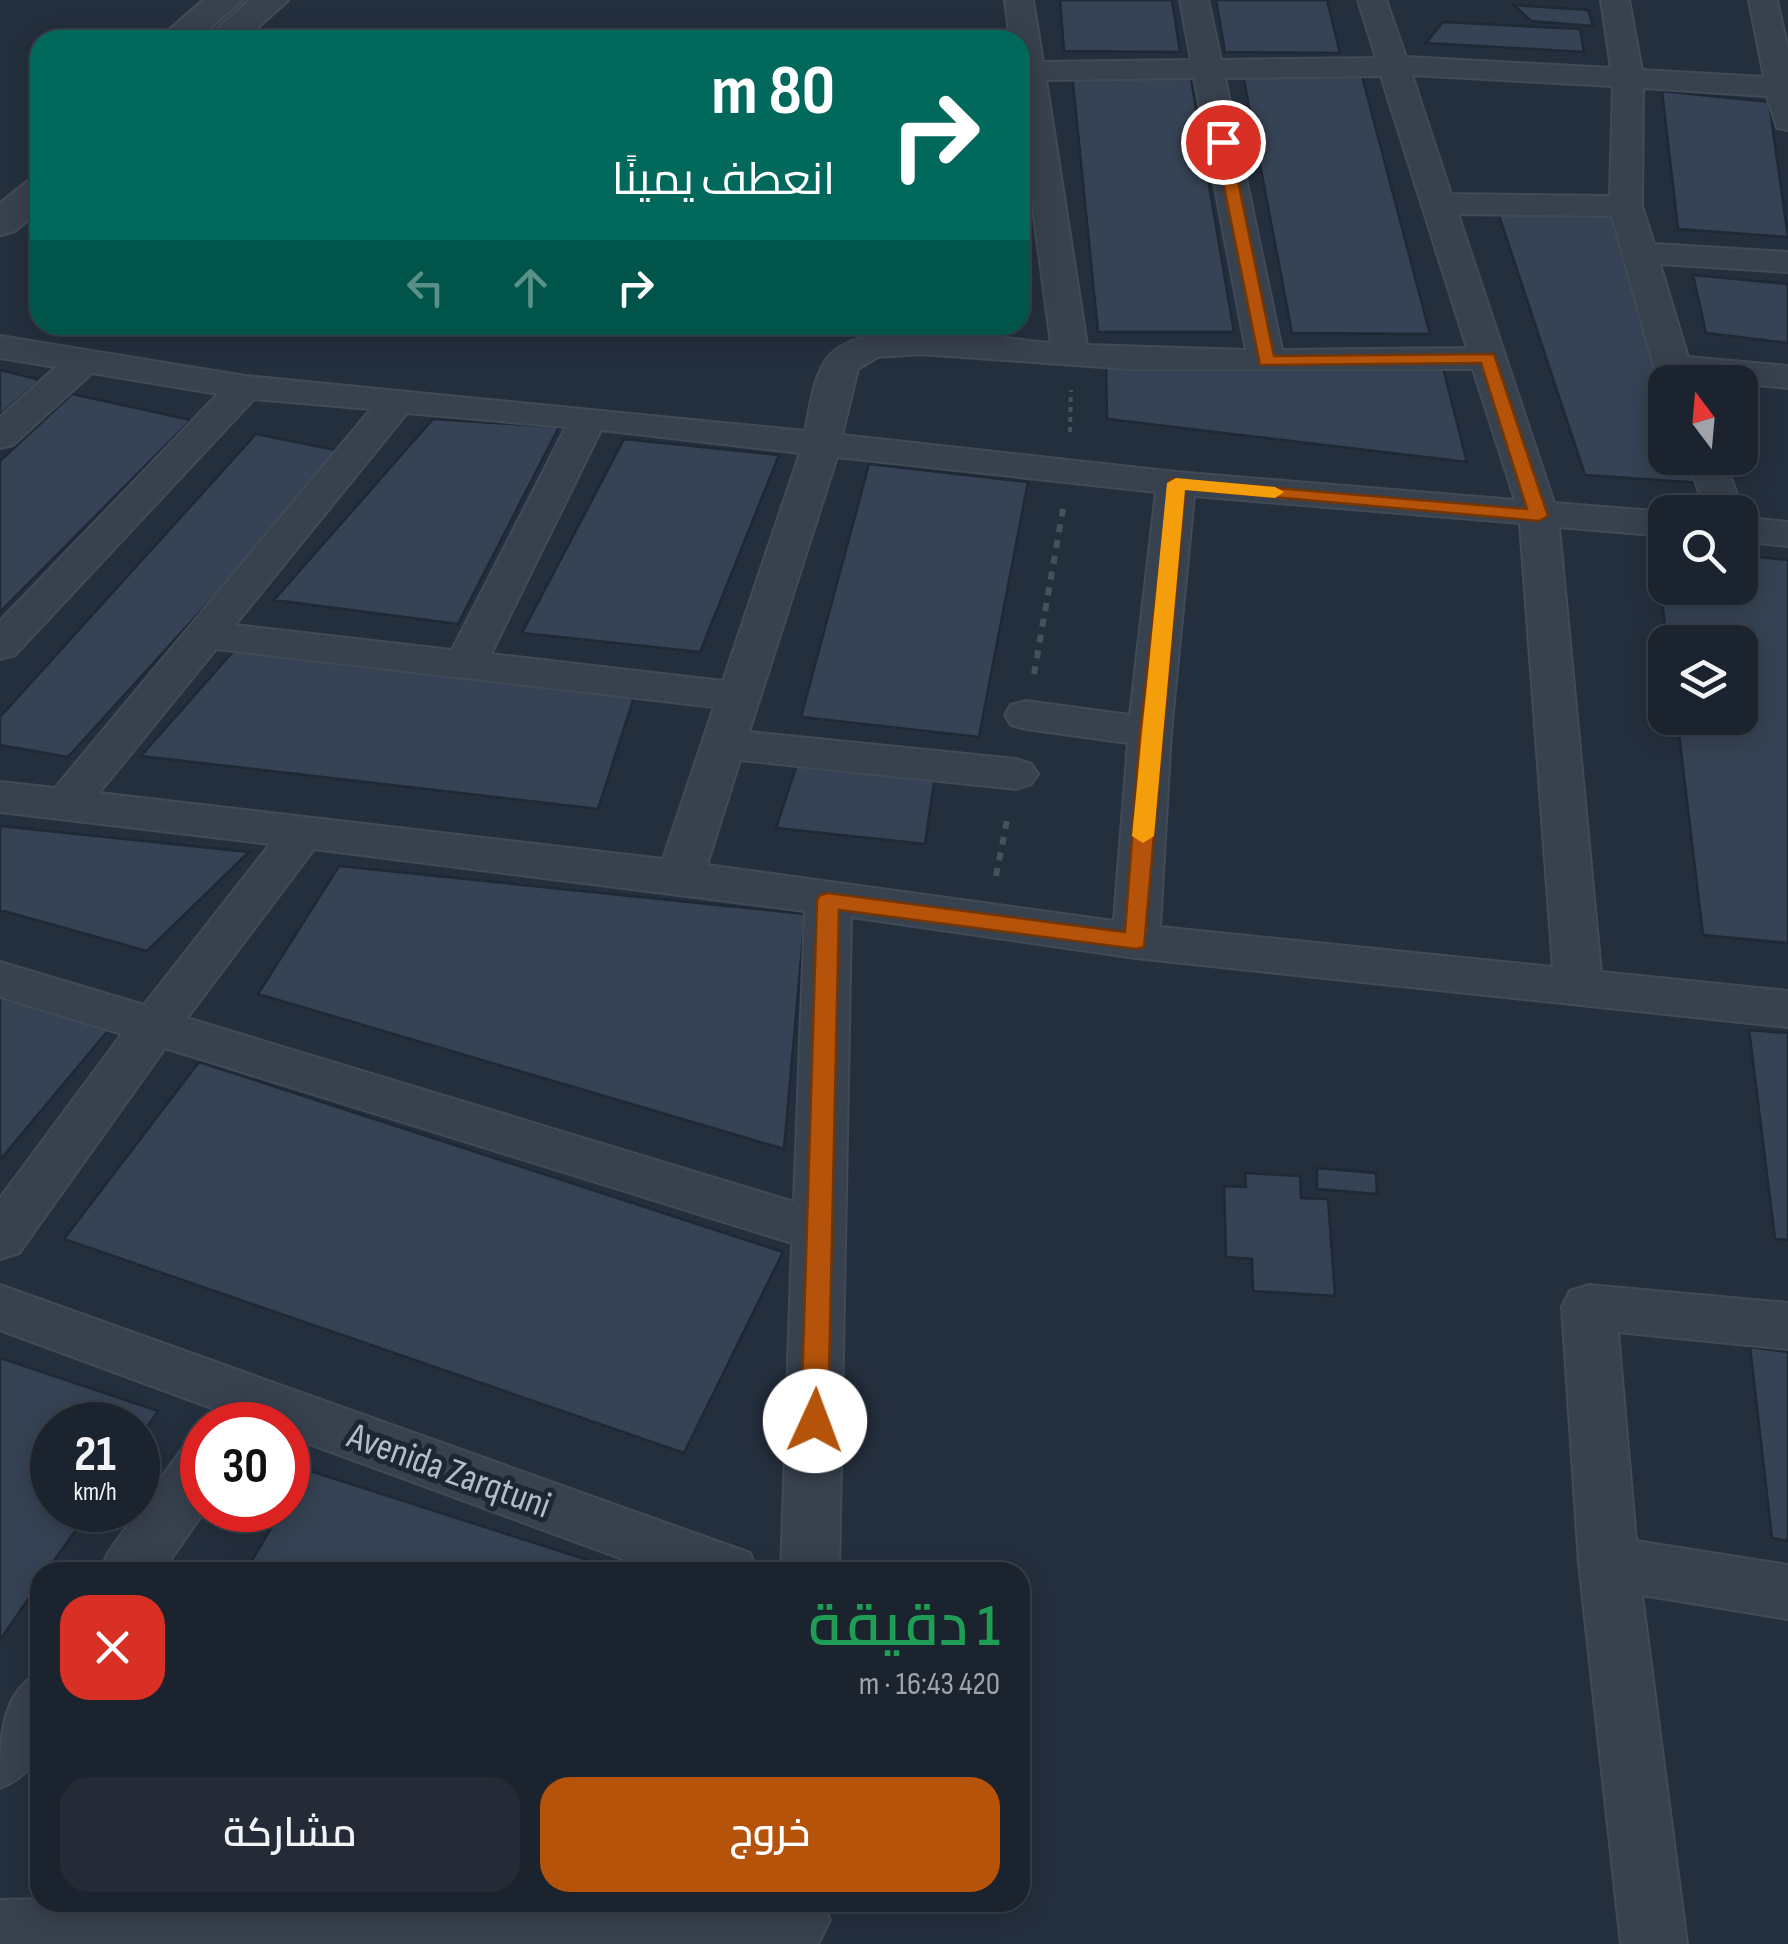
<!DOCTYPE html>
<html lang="ar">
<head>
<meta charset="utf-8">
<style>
	:root { --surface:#1b232e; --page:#242b36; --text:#f1f3f6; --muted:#a0a4aa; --line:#39404a; --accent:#b45309 }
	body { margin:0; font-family:"Sofia Sans Condensed",Cairo,sans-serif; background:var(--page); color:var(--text); direction:rtl; height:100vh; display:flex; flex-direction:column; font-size:38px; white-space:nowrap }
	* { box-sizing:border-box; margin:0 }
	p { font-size:32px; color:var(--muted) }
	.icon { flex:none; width:55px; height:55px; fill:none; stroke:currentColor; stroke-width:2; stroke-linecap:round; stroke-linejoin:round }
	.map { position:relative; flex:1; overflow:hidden; direction:ltr }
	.details { position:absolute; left:30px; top:1562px; width:1000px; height:350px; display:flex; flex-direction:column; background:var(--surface); border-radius:30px; box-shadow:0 5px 25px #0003,0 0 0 2px var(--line); direction:rtl }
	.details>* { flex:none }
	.guide { position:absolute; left:30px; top:30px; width:1000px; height:305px; border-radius:30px; box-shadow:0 5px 25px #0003,0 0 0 2px var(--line); direction:rtl; background:#00695c; color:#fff; overflow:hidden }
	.needle { width:65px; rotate:344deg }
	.fabs { position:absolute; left:1648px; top:365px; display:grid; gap:20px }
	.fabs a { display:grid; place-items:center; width:110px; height:110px; border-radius:20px; background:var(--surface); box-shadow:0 5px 25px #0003,0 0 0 2px var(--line); font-size:50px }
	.speed { position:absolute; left:30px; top:1402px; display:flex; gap:20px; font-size:50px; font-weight:700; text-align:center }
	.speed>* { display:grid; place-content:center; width:130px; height:130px; border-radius:50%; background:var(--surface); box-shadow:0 5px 25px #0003,0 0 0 2px var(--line); line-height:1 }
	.speed small { font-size:25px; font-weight:400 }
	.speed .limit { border:15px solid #d22; background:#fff; color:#111 }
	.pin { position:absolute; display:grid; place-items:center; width:85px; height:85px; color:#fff; margin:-42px; border:5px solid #fff; border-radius:50%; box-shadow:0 2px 10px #0007 }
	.me { position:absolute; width:110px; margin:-55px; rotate:2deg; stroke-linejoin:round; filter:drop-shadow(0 0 8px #0008) }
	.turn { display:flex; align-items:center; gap:35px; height:210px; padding:0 30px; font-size:45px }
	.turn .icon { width:130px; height:130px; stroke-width:2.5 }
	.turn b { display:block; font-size:70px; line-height:85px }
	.lanes { display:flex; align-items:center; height:95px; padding:0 30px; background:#0003; justify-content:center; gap:50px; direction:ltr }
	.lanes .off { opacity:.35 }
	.round { display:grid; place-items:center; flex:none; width:105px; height:105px; border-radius:30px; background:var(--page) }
	.summary { display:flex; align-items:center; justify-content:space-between; height:170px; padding:0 30px }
	h1 { font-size:60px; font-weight:600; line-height:75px; color:#1e9e55 }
	.button { display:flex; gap:20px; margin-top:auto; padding:20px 30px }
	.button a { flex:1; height:115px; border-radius:30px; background:var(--accent); color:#fff; font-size:40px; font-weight:600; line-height:115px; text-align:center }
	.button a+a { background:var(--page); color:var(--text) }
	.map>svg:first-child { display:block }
	.building { fill:#364354; stroke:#1f2835; stroke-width:2.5 }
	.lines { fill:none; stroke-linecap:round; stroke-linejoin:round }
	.minor-casing { stroke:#414a57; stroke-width:4 }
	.tertiary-casing { stroke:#414a57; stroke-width:5 }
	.path-far1 { stroke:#3f5557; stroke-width:4; stroke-dasharray:5 5; stroke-linecap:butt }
	.path { stroke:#3f5557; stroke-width:6; stroke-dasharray:8 8; stroke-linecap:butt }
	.minor { fill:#38414e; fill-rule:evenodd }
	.tertiary { fill:#38414e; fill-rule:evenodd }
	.route { fill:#b45309; stroke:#753606; stroke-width:2.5 }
	.slow { fill:#f59e0b }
	.labels { text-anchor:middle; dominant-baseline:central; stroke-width:10; stroke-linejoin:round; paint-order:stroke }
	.street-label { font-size:38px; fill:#b4bcc9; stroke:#1d2633 }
</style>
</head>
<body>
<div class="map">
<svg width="1788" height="1944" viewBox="0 0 1788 1944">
	<rect width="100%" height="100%" fill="#242f3e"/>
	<path class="building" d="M1060 0H1172L1180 52 1064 51Z
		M1216 0H1327L1340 53 1225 52Z
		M1514 5 1588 10 1593 26 1531 21Z
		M1443 22 1580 29 1584 52 1426 43Z
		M1072 73H1190L1234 332H1098Z
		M1243 75 1362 76 1430 334 1292 333Z
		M1662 91 1769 102 1788 237 1678 229Z
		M1497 210 1620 214 1671 382H1665V458H1694L1702 483 1585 475Z
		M1693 275 1788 284V343L1706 333Z
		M1106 363 1442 364 1467 462 1107 419Z
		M0 370 40 380 0 415Z
		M72 394 191 420 0 612V461Z
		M433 419 559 427 458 624 274 600Z
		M256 434 345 452 68 757 0 745V717Z
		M624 439 779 455 700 652 522 633Z
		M869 464 1028 482 979 737 801 717Z
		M1655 545 1665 546V588H1740V555L1788 560V943L1703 935 1677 718H1740V642H1667Z
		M238 646 636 691 598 809 141 756Z
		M800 755 935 776 925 844 776 828Z
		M0 826 249 852 147 951 0 910Z
		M339 866 805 914 784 1149 258 994Z
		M0 992 111 1027 0 1160Z
		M1749 1030 1788 1033V1240L1775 1239Z
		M199 1062 783 1252 684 1453 64 1239Z
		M1317 1168 1376 1173 1377 1194 1317 1189Z
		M1245 1173 1300 1176 1301 1198 1328 1199 1335 1296 1253 1291 1252 1259 1226 1257 1224 1186 1246 1187Z
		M1750 1347 1788 1352V1541L1772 1538Z
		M0 1358 158 1411 138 1440V1425H52V1510H90L46 1572H40V1582L0 1640Z
		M307 1470 625 1572H245L282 1510H288V1501Z"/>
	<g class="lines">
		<defs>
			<path id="minor" d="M1005 0H1033L1043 62 1191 60 1180 0H1208L1221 60 1376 58 1358 0H1386L1406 57 1611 68 1601 0H1629L1642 70 1764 77 1749 0H1777L1788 49V130L1777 128 1767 96 1643 88 1642 206 1654 244 1788 252V272L1660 264 1688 357 1788 366V388L1695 379 1696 382H1665V389L1654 366 1612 216 1458 214 1554 503 1666 512 1665 536 1559 527 1601 972 1788 991V1027L1136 958 851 917 839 1572H781L792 1243 165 1048 19 1253 0 1259V1198L122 1034 0 997V962L144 1005 270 844 0 812V782L55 788 371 409 254 399 15 655 0 659V621L218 394 92 373 13 445 0 448V417L56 367 0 358V336L245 376 805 431C810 408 813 375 829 356 868 313 998 339 1051 343L1020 113V40H1010ZM1412 75 1613 86 1610 196 1451 194ZM1381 76 1467 348 1282 350 1225 78ZM1194 78 1246 350 1087 345 1046 80ZM921 354 1130 369H1473L1515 500 1176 472 842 435 858 369 878 357ZM407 413 566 427 452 650 235 625ZM601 430 800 453 723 681 491 654ZM837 457 1156 492 1130 715 1026 701 1011 705 1005 715 1011 725 1026 729 1128 743 1114 921 707 865 740 760 1016 789 1031 784 1038 774 1031 764 1016 759 749 732ZM1194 496 1520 523 1553 967 1160 927 1171 732ZM216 649 714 707 663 859 99 793ZM314 849 805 911 794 1202 187 1018Z
				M1687 458H1723L1744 512 1741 517 1788 522V546L1740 541V512H1706Z
				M0 1285 750 1553 758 1572H658L288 1436V1425H258L0 1330Z
				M1589 1285 1788 1303V1349L1618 1332 1636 1541 1788 1565V1619L1642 1595 1687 1944H1621L1579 1563 1562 1307 1570 1291Z
				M202 1442 205 1510 162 1572H100L108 1553 182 1449Z
				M40 1672C40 1722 55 1766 0 1788 0 1739 0 1693 40 1672Z
				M40 1899V1902H823L830 1920 818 1944H0V1900Z"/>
			<path id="tertiary" d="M204 0H242L196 40H158Z
				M250 0H288L243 40H205Z
				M40 179V209L14 231 0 235V204L27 182Z"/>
		</defs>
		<use href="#minor" class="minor-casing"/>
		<use href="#tertiary" class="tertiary-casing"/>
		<path class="path-far1" d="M1070 432 1071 390"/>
		<path class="path" d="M1034 674 1063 509
			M996 876 1008 815"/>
		<use href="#minor" class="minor"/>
		<use href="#tertiary" class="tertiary"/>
	</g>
	<path class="route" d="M1223 138 1230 142 1274 356 1494 354 1548 516 1539 521 1185 489 1144 947 1136 949 839 910 828 1421 824 1429 815 1433 805 1429 801 1421 817 900 820 895 828 893 1125 932 1140 732 1170 479 1527 509 1481 363 1260 365 1215 142Z"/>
	<path class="slow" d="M1176 478 1275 487 1284 492 1275 498 1185 490 1154 836 1143 843 1132 836 1167 483Z"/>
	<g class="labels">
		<g class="street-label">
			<text transform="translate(449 1471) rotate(20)">Avenida Zarqtuni</text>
		</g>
	</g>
</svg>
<div class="fabs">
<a><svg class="needle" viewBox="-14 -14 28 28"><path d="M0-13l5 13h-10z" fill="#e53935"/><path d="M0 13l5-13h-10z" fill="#a0a4aa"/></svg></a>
<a><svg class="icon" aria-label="search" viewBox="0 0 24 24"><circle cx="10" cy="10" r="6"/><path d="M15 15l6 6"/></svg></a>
<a><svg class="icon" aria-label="layers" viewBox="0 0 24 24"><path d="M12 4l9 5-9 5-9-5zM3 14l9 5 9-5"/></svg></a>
</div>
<div class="speed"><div>21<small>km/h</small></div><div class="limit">30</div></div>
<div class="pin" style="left:1223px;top:142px;background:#d93025"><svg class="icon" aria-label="arrive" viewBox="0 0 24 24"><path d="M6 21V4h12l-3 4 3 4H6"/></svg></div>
<svg class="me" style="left:815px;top:1421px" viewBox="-20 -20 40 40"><circle r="19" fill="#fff"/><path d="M0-13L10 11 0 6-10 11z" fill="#b45309"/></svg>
<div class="guide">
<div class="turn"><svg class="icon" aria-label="right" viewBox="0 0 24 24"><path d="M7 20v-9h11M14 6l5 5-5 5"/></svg><div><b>80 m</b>انعطف يمينًا</div></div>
<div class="lanes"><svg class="icon off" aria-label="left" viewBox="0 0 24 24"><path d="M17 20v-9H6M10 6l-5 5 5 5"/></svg><svg class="icon off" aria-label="ahead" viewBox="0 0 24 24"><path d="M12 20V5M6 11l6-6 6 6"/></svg><svg class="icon" aria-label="right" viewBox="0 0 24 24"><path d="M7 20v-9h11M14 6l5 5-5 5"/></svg></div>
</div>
<section class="details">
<div class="summary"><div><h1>1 دقيقة</h1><p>420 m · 16:43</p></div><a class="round" style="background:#d93025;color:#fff"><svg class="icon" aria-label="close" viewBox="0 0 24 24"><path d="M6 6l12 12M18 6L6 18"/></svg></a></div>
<div class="button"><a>خروج</a><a>مشاركة</a></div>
</section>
</div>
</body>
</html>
